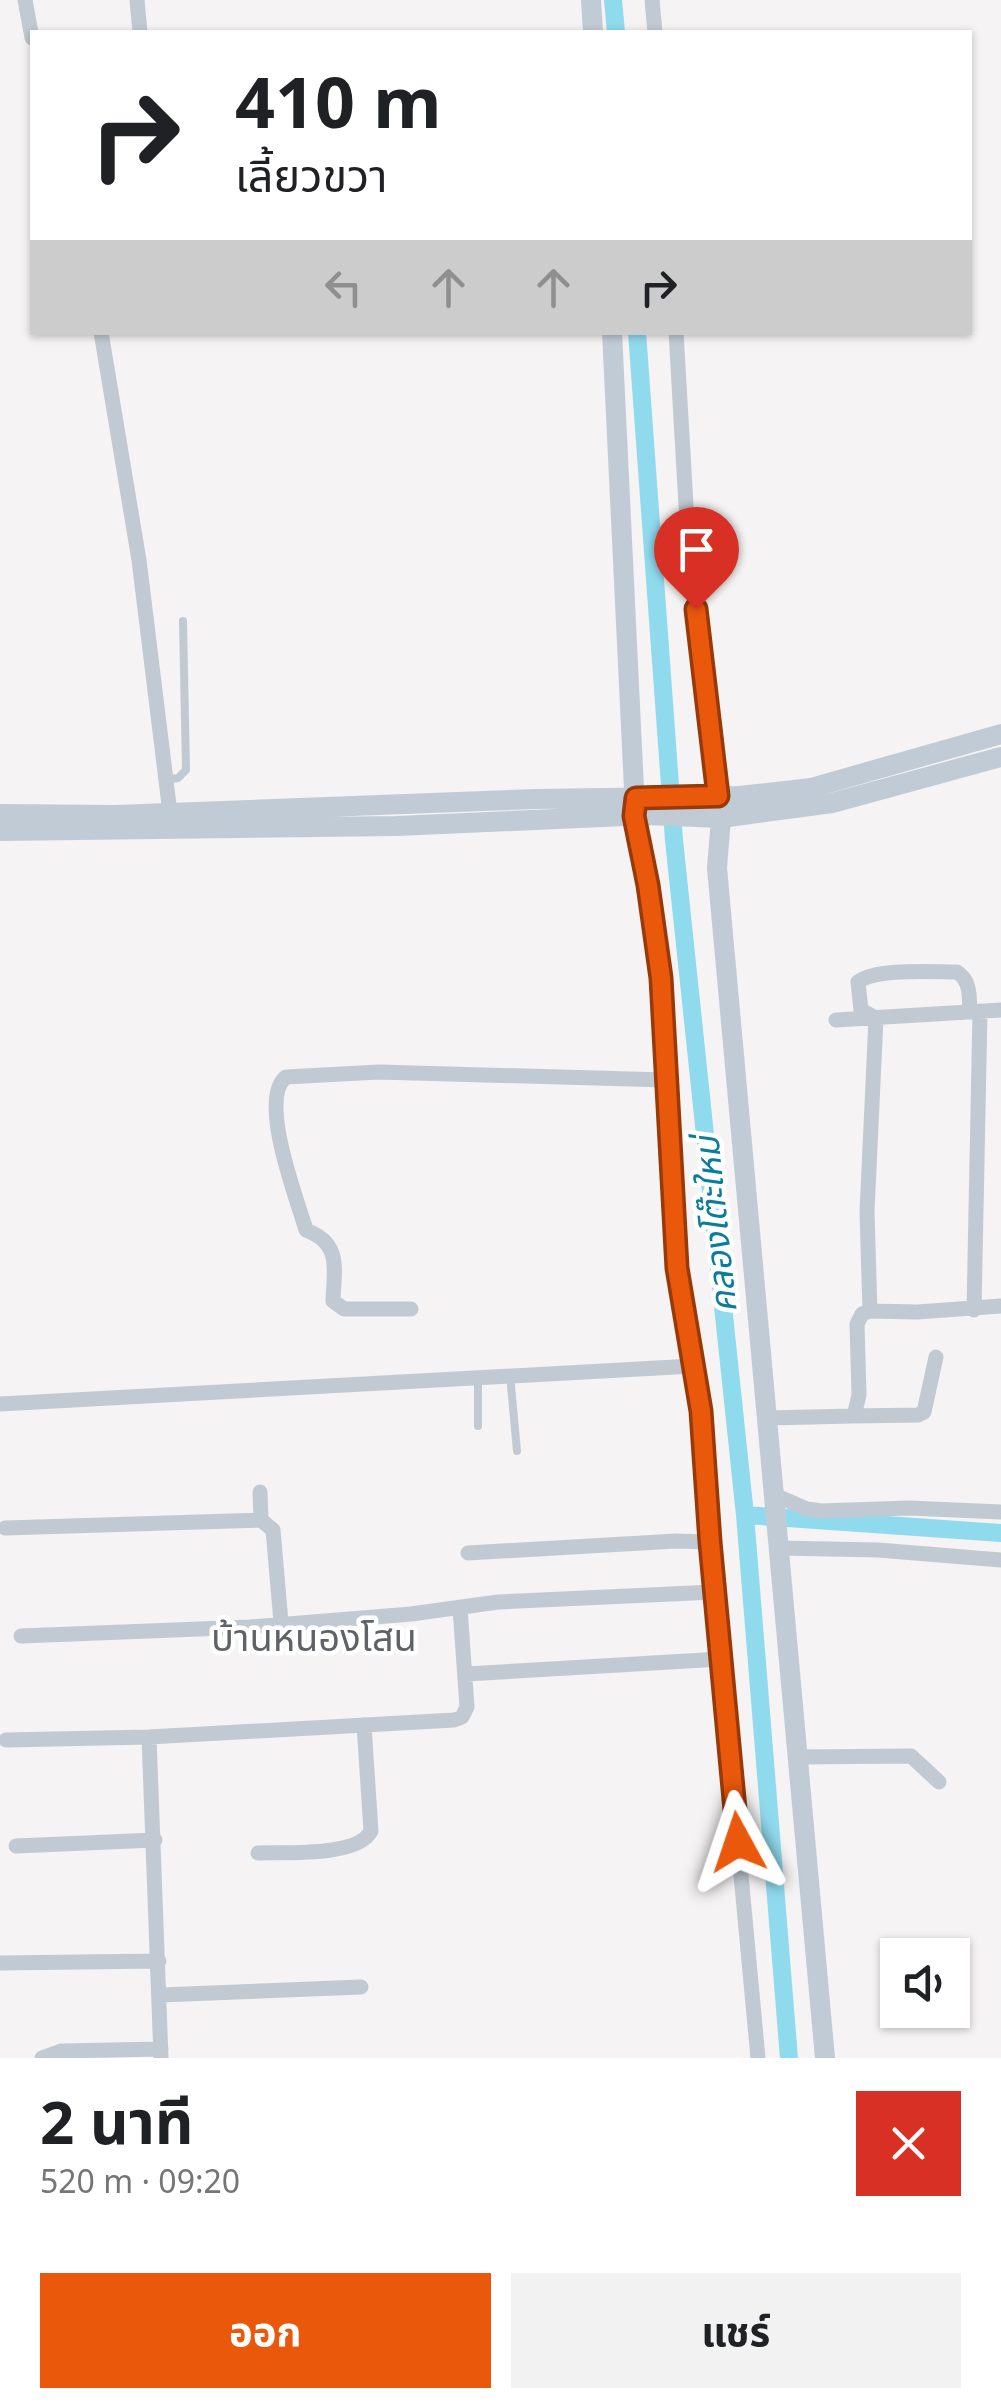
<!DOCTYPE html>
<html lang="th">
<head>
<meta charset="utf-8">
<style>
	:root { --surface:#fff; --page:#f2f2f2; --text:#202124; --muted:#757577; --accent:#ea580c }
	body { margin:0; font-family:"Noto Sans","Noto Sans Thai",sans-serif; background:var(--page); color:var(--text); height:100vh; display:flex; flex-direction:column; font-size:38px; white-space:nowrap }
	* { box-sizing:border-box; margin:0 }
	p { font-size:32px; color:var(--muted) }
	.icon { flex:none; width:55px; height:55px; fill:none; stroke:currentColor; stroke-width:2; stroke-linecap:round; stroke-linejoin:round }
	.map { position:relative; height:2058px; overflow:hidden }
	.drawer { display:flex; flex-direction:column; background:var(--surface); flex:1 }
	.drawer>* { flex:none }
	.hud { position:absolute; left:30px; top:30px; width:942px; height:305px; border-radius:0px; box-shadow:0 2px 8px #0004; background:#fff; color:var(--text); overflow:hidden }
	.buttons { position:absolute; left:880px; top:1938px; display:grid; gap:20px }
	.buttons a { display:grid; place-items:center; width:90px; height:90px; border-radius:0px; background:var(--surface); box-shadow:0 2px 8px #0004; font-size:50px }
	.pin { position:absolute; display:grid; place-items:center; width:85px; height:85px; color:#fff; margin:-102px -42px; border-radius:50% 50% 50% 0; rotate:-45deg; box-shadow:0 0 10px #0007 }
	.pin .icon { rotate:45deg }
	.me { position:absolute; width:110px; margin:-55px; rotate:355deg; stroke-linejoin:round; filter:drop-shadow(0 0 8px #0008) }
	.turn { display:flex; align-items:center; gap:35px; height:210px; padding:0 40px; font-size:45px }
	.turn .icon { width:130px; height:130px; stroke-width:2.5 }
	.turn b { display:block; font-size:70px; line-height:85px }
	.lanes { display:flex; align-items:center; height:95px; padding:0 40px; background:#0003; justify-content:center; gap:50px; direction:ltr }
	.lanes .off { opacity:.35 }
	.round { display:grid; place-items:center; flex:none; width:105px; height:105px; border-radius:0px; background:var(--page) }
	.overview { display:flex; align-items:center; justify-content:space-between; height:170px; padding:0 40px }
	h1 { font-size:60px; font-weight:700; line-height:75px }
	.primary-button { display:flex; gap:20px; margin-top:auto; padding:20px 40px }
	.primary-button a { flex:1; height:115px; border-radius:0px; background:var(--accent); color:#fff; font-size:40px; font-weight:700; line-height:115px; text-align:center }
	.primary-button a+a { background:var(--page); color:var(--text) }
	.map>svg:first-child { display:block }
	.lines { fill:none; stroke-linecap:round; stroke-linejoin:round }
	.canal { stroke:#90daee; stroke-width:18 }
	.lane { stroke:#c1cad2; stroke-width:8 }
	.street { stroke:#c1cad2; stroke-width:15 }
	.secondary { stroke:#c1cbd6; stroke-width:20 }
	.route-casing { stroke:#983908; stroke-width:25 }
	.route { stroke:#ea580c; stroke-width:18 }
	.labels { text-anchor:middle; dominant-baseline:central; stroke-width:9; stroke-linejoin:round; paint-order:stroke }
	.water-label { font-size:35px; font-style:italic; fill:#0c7c9b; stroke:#fff }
	.quarter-label { font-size:38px; fill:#5f6368; stroke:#fff }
</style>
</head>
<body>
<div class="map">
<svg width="1001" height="2058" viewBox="0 0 1001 2058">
	<rect width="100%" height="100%" fill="#f5f3f3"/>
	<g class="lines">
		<path class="canal" d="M613 0 616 32
			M637 332 674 840 745 1515 789 2058
			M745 1515 1001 1533"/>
		<path class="lane" d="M166 780 178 778 186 770 183 621
			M510 1375 517 1451
			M478 1376V1426"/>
		<path class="street" d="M25 0 32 38
			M137 0 140 32
			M652 0 655 32
			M101 332 139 560 170 813
			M676 332 686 505 718 796
			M634 816 648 885 661 978 677 1268 701 1411 710 1542 758 2058
			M876 1018 861 1010 858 982C876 968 932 972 957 972 971 981 969 996 970 1012
			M836 1020 1001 1010
			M411 1309H344L333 1301C334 1268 342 1244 306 1230 297 1199 258 1099 286 1077L379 1072 666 1080
			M974 1310 980 1011
			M870 1311 867 1212 876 1018
			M0 1404 693 1366
			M854 1416 918 1415 924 1412 936 1357
			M767 1418 854 1416 859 1395 857 1324 862 1314 870 1311 917 1312 1001 1306
			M260 1492 261 1520
			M775 1495 807 1509 821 1511 909 1508 1001 1512
			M5 1528 261 1520 273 1530 281 1622
			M778 1548 878 1550 1001 1560
			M468 1553 676 1541 710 1542
			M21 1636 250 1627 411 1614 498 1602 714 1592
			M466 1674 721 1659
			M149 1737 161 2058
			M6 1740 149 1737 454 1720 462 1717 467 1707 460 1608
			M797 1757 911 1756 939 1782
			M16 1846 155 1840
			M258 1853C285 1852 358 1857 371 1831L364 1725
			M0 1963 159 1961
			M160 1995 361 1987
			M42 2058 61 2051 161 2049"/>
		<path class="secondary" d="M591 0 593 32
			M612 332 635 810
			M718 796 721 818 717 868 825 2058
			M0 814 116 815 535 799 739 796 811 788 1001 734
			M0 831 397 826 647 815 721 818 832 803 1001 757"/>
	</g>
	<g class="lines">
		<defs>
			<path id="route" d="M696 609 718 796 636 798 634 816 648 885 661 978 677 1268 701 1411 710 1542 738 1842"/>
		</defs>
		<use href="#route" class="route-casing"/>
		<use href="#route" class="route"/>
	</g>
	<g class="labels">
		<g class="water-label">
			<text transform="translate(714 1225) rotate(-96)">คลองโต๊ะใหม่</text>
		</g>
		<g class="quarter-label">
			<text x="314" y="1636">บ้านหนองโสน</text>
		</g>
	</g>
</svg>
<div class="buttons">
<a><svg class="icon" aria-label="sound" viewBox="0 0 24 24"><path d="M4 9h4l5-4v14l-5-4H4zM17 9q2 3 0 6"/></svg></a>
</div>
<div class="pin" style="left:696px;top:609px;background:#d93025"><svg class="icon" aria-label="arrive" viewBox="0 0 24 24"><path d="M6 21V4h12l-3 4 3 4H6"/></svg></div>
<svg class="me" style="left:738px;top:1842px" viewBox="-20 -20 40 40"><path d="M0-17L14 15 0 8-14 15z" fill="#ea580c" stroke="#fff" stroke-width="4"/></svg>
<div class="hud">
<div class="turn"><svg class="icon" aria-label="right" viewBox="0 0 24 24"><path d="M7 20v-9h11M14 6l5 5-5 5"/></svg><div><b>410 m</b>เลี้ยวขวา</div></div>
<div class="lanes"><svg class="icon off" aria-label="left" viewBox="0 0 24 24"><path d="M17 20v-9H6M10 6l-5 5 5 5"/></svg><svg class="icon off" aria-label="ahead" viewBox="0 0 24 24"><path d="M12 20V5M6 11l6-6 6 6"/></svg><svg class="icon off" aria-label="ahead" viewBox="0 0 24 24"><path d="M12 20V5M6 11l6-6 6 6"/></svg><svg class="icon" aria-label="right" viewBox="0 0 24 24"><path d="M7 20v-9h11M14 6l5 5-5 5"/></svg></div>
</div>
</div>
<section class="drawer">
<div class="overview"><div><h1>2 นาที</h1><p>520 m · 09:20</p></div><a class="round" style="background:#d93025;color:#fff"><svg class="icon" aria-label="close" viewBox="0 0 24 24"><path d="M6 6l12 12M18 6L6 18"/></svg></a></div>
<div class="primary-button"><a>ออก</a><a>แชร์</a></div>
</section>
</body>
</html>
